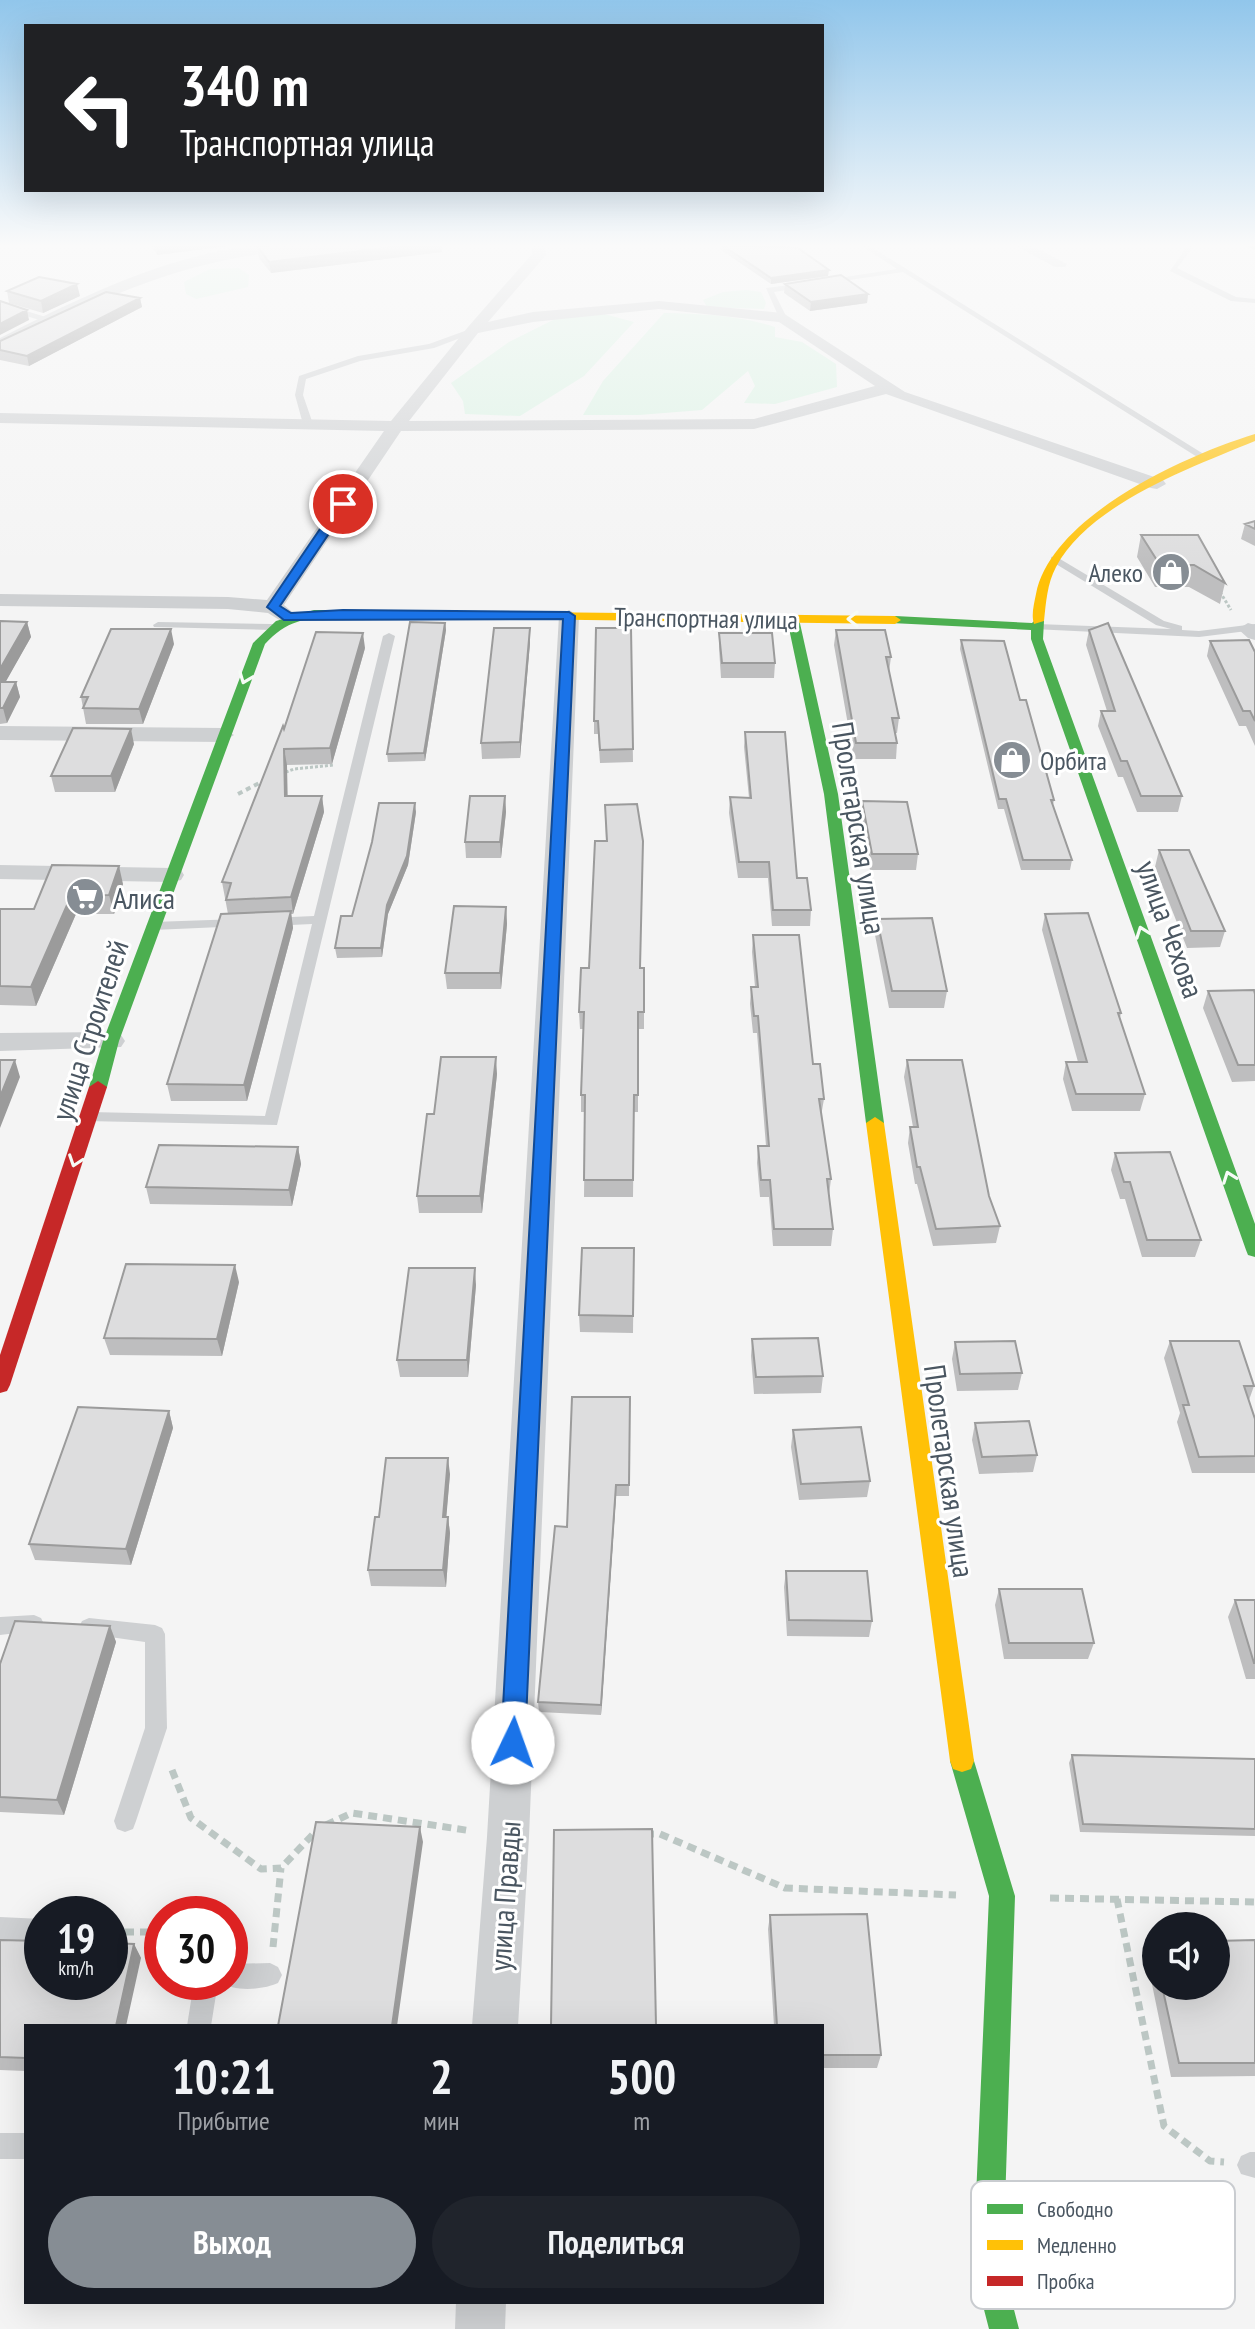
<!DOCTYPE html>
<html lang="ru">
<head>
<meta charset="utf-8">
<style>
	:root { --surface:#171b24; --page:#20242c; --text:#f1f3f6; --muted:#9ea1a6; --accent:#868d94 }
	body { margin:0; font-family:"PT Sans Narrow",sans-serif; background:var(--page); color:var(--text); height:100vh; display:flex; flex-direction:column; font-size:30px; white-space:nowrap }
	* { box-sizing:border-box; margin:0 }
	p { font-size:26px; color:var(--muted) }
	.icon { flex:none; width:44px; height:44px; fill:none; stroke:currentColor; stroke-width:2; stroke-linecap:round; stroke-linejoin:round }
	.map { position:relative; flex:1; overflow:hidden }
	.details { position:absolute; left:24px; top:2024px; width:800px; height:280px; display:flex; flex-direction:column; background:var(--surface); border-radius:0px; box-shadow:0 8px 32px #0002 }
	.details>* { flex:none }
	.top-card { position:absolute; left:24px; top:24px; width:800px; height:168px; border-radius:0px; box-shadow:0 8px 32px #0002; background:#202124; color:#fff; overflow:hidden }
	.fabs { position:absolute; left:1142px; top:1912px; display:grid; gap:16px }
	.fabs a { display:grid; place-items:center; width:88px; height:88px; border-radius:50%; background:var(--surface); box-shadow:0 8px 32px #0002; font-size:40px }
	.speed { position:absolute; left:24px; top:1896px; display:flex; gap:16px; font-size:40px; font-weight:700; text-align:center }
	.speed>* { display:grid; place-content:center; width:104px; height:104px; border-radius:50%; background:var(--surface); box-shadow:0 8px 32px #0002; line-height:1 }
	.speed small { font-size:20px; font-weight:400 }
	.speed .limit { border:12px solid #d22; background:#fff; color:#111 }
	.pin { position:absolute; display:grid; place-items:center; width:68px; height:68px; color:#fff; margin:-34px; border:4px solid #fff; border-radius:50%; box-shadow:0 2px 8px #0007 }
	.me { position:absolute; width:88px; margin:-44px; rotate:3deg; stroke-linejoin:round; filter:drop-shadow(0 0 6px #0008) }
	.turn { display:flex; align-items:center; gap:28px; height:168px; padding:0 24px; font-size:36px }
	.turn .icon { width:104px; height:104px; stroke-width:2.5 }
	.turn b { display:block; font-size:56px; line-height:68px }
	.eta { display:flex; justify-content:space-evenly; align-items:center; height:136px; text-align:center }
	.eta b { font-size:48px; font-weight:800; line-height:56px }
	.button { display:flex; gap:16px; margin-top:auto; padding:16px 24px }
	.button a { flex:1; height:92px; border-radius:48px; background:var(--accent); color:#fff; font-size:32px; font-weight:800; line-height:92px; text-align:center }
	.button a+a { background:var(--page); color:var(--text) }
	.map>svg:first-child { display:block }
	.green { fill:#d9f2e3 }
	.lines { fill:none; stroke-linecap:round; stroke-linejoin:round }
	.path-far2 { stroke:#bcc7c4; stroke-width:3; stroke-dasharray:3 2; stroke-linecap:butt }
	.path-far1 { stroke:#bcc7c4; stroke-width:4; stroke-dasharray:5 4; stroke-linecap:butt }
	.path { stroke:#bcc7c4; stroke-width:7; stroke-dasharray:9 6; stroke-linecap:butt }
	.lane { fill:#ced0d2; fill-rule:evenodd }
	.street { fill:#ced0d2; fill-rule:evenodd }
	.fast { fill:#4caf50; fill-rule:evenodd }
	.slow { fill:#ffc107; fill-rule:evenodd }
	.jam { fill:#c62828; fill-rule:evenodd }
	.wall { fill:#bebebf }
	.shaded-wall { fill:#9b9b9b }
	.building { fill:#ddddde; stroke:#9b9b9b; stroke-width:2 }
	.oneway { stroke:#f6fbf6 }
	.route { fill:#1a73e8; stroke:#114b97; stroke-width:2 }
	.labels { text-anchor:middle; dominant-baseline:central; stroke-width:6; stroke-linejoin:round; paint-order:stroke }
	.far-poi-label { font-size:26px; fill:#4a5661; stroke:#fff; text-anchor:end }
	.far-street-label { font-size:26px; fill:#4a5661; stroke:#fff }
	.street-label { font-size:30px; fill:#4a5661; stroke:#fff }
	.poi-label { font-size:30px; fill:#4a5661; stroke:#fff; text-anchor:start }
	.key { fill:#fff; stroke:#c9ccd0; stroke-width:2 }
	.key-label { font-size:22px; fill:#4a5661 }
</style>
</head>
<body>
<div class="map">
<svg width="1255" height="2329" viewBox="0 0 1255 2329">
	<rect width="100%" height="100%" fill="#f4f4f4"/>
	<path class="green" d="M239 268 249 275 248 287 196 299 186 294 184 282 210 269Z
		M746 290 761 292 766 303 764 309 707 307 703 300 723 292Z
		M664 313C702 314 738 315 775 327V337L802 342 836 364 837 387 775 404 744 403 755 386 748 371 702 410 639 415H583L603 381Z
		M604 314 634 322 584 376 520 416 465 414 463 401 451 383 509 342 555 319Z"/>
	<g class="lines">
		<path class="path-far2" d="M1220 592 1231 610
			M281 774 294 769 334 765"/>
		<path class="path-far1" d="M238 794 267 779"/>
		<path class="path" d="M172 1770 191 1818 261 1869 281 1868 317 1830
			M326 1825 352 1813 472 1831
			M645 1834H660L785 1888 956 1895
			M1050 1898 1255 1902
			M1117 1899 1164 2126 1210 2161 1224 2162
			M110 1932H152L162 1941
			M273 1947 281 1868"/>
		<path class="lane" d="M860 245H868L1210 458 1202 460 903 272 823 284 826 280 897 269Z
			M1188 245H1195L1177 268 1236 297 1255 299V303L1231 301 1170 271Z
			M806 283V287L774 292 787 318 780 320 766 288Z
			M0 303 49 318 50 320 46 322 0 308Z
			M473 328 476 332 434 348 360 361 306 379 303 395 313 424 308 427 303 424 295 395 299 376 358 356 429 344Z
			M1055 556 1164 621 1182 626V630L1199 631 1255 624V630L1199 637 1033 629 1032 627 1037 624 1171 629 1156 625 1051 561V557Z
			M158 622 272 624 277 627 272 630 154 627 153 625Z
			M389 633 395 636 277 1125 85 1121 82 1117 90 1112 265 1116 312 924 270 926 263 922 270 918 314 916 383 636Z
			M239 919 244 920 246 923 244 926 153 930 146 926 153 922Z
			M34 1615 41 1618 44 1624 41 1630 0 1635V1617Z
			M89 1618 155 1625 162 1628 165 1634 167 1728 136 1821 133 1829 125 1832 117 1829 114 1821 145 1728V1642L82 1633 79 1627 82 1621Z
			M0 1917 42 1919V1943L0 1941Z
			M270 1963 278 1967 282 1975 278 1983C263 1990 233 1992 221 1982H230V1964Z
			M194 1982H218L211 2026H187Z
			M0 2133H26V2159H0Z
			M1250 2152H1255V2178L1241 2174 1237 2165 1241 2156Z"/>
		<path class="street" d="M256 245H316L309 249C225 255 166 272 89 306 60 319 30 340 0 349V338C79 298 167 255 256 245Z
			M531 245H545L546 255 488 322 533 312 659 301 783 313 905 392 1163 480 1166 484 1157 489 1151 488 886 394 754 429 401 431 284 605 298 617 295 621H281L268 613 228 609 0 606V594L228 597 267 600 384 431 0 423V413L391 421 468 327 532 254ZM659 309 779 322 875 386 754 419 409 421 478 333 533 322Z
			M1014 245H1031L1067 264 1065 267H1055Z
			M569 610 579 616 529 1837 518 2026H472L487 1837 559 616Z
			M1248 623 1255 625V640L1248 638 1238 629Z
			M0 726 223 728 234 735 223 742 0 740Z
			M0 865 172 868 181 870 184 875 181 880 172 882 0 879Z
			M111 1032 121 1035 125 1041 121 1047 0 1051V1033Z
			M456 2302H506L505 2329H455Z"/>
		<path class="fast" d="M1244 245H1255V250Z
			M314 610H355L361 614C354 619 345 618 336 617 306 617 286 621 265 644L119 1041 107 1087 104 1091H92L89 1087 103 1041 253 643 276 621Z
			M793 615 799 619 838 794 884 1123 875 1129 866 1123 824 794 787 619Z
			M895 616 1032 623 1038 617 1044 621 1043 639 1255 1224V1257L1248 1255 1246 1250 1031 639V630L891 623 889 620Z
			M962 1750 971 1753 974 1761 1015 1896 1003 2267 1019 2329H989L973 2267 989 1896 950 1761 953 1753Z"/>
		<path class="slow" d="M1255 434V441C1192 467 1089 504 1056 567 1047 584 1046 603 1044 621L1034 624C1031 615 1034 604 1036 594 1051 516 1186 455 1255 434Z
			M355 610 895 616 901 620 895 624 351 617V611Z
			M875 1117 884 1123 974 1761 971 1769 962 1772 953 1769 950 1761 866 1123Z"/>
		<path class="jam" d="M98 1081 107 1087 10 1385 7 1391 0 1393V1355L89 1087Z"/>
	</g>
	<path class="wall" d="M151 245H236L157 255Z
		M721 245 828 276 771 284 721 250Z
		M257 246 442 252 271 273 259 258Z
		M785 284 868 294 867 303 810 311 784 293Z
		M7 291 80 296 43 313 9 303Z
		M140 298 142 307 29 366 0 360V341Z
		M1255 521V546L1241 539 1245 524Z
		M1141 535 1225 583 1220 604 1189 587H1155L1137 557Z
		M0 621 27 622 31 637 5 682H16L20 697 7 723 0 724Z
		M445 623 446 630 425 761 388 762 387 754Z
		M530 628V643L520 758 482 759 481 743Z
		M631 628 633 762 600 763 598 734H594V721Z
		M836 630 891 657 889 672 899 718 897 733H895L897 743 896 759H854L834 645Z
		M1089 630 1182 796 1178 812H1137L1123 777H1118L1098 726 1101 711H1107L1086 645Z
		M719 633 775 663 774 678H721L719 648Z
		M961 640 1020 700 1054 800 1053 805 1072 860 1070 870H1021L1004 809H998L960 649Z
		M1210 641 1255 652V746L1246 726H1239L1207 656Z
		M174 644 143 724H86L81 697Z
		M365 648 332 764 287 765V796H322L324 812 293 914H291L293 928 247 1101H171L167 1084 228 914 222 882 284 729Z
		M745 732 797 878 811 910 810 926H772L768 878H738L729 813 730 797 749 798 744 747Z
		M134 744 115 792H55L51 776Z
		M505 796 506 812 501 858H466L465 842Z
		M862 801 918 854 916 870H870L861 817Z
		M605 805 640 968H644V1029H638V1112H634L633 1197H584L585 1112H581V1095L583 1029H580L579 1012 589 968 606 841Z
		M416 812 408 865 388 914 382 957 337 958 335 948 352 916Z
		M1159 850 1225 931 1220 947 1187 948 1155 867Z
		M52 865 123 884 114 914H76L36 1006 0 1005V909H34Z
		M506 907 507 924 501 989H447L445 973Z
		M1045 914 1121 1013 1120 1018 1145 1094 1140 1111H1072L1063 1079 1066 1062H1078L1042 930Z
		M877 919 947 991 944 1008H889L875 935Z
		M753 935 813 1064 824 1099 821 1116 831 1179 829 1195 833 1229 831 1246H773L769 1197H760L757 1163 758 1146H766L757 1033H753L750 1004 751 987H755L752 952Z
		M1208 991 1255 994V1081L1232 1082 1203 1008Z
		M907 1060 989 1196 1000 1226 996 1243 933 1246 917 1184H915L908 1143 910 1127H913L904 1077Z
		M497 1074 482 1213H419L417 1196 434 1114Z
		M298 1147 301 1164 292 1206 150 1204 146 1187Z
		M1115 1153 1201 1240 1195 1257H1142L1125 1199H1120L1111 1170Z
		M634 1248 633 1333 580 1332 579 1315Z
		M239 1282 222 1356 110 1355 104 1338Z
		M476 1285 468 1377H400L397 1360Z
		M752 1339 823 1376 821 1393 754 1394 751 1356Z
		M1170 1341 1254 1386 1249 1400 1255 1419V1473H1192L1177 1422 1180 1413 1164 1358Z
		M955 1342 1022 1373 1018 1390 957 1391 952 1359Z
		M630 1397 629 1496H616L601 1715 539 1712 538 1702 567 1527Z
		M169 1411 173 1428 131 1565 35 1560 29 1544Z
		M975 1423 1037 1455 1033 1472 979 1474 972 1440Z
		M793 1430 870 1481 867 1497 799 1500 791 1447Z
		M450 1474 446 1517H448L450 1533 446 1587 371 1586 368 1570 379 1517Z
		M786 1571 872 1621 869 1637 787 1636 784 1587Z
		M999 1589 1094 1643 1088 1659H1004L995 1605Z
		M1235 1600H1255V1679H1246L1228 1617Z
		M110 1626 116 1642 64 1815 0 1812V1664Z
		M1072 1755 1255 1759V1836L1080 1832 1069 1763Z
		M770 1915 881 2055 877 2068H822V2026H774L768 1929Z
		M0 1940 134 1944 141 1958 26 2026V2071L0 2070Z
		M1255 1940V2076L1171 2077 1146 1955 1153 1941H1156V1986H1216Z"/>
	<path class="shaded-wall" d="M156 245H236L157 255Z
		M410 245H442V252L271 273 269 262Z
		M829 270 828 276 771 284V278Z
		M77 284 80 296 43 313 41 301Z
		M868 294 867 303 810 311 811 302Z
		M140 298 142 307 29 366 27 356Z
		M27 310 29 320 0 335V324Z
		M27 622 31 637 0 692V669Z
		M445 623 446 630 425 761 424 753Z
		M530 628V643L520 758V742Z
		M171 629 174 644 143 724 139 709Z
		M363 633 365 648 332 764 330 748Z
		M16 682 20 697 7 723 3 708Z
		M131 729 134 744 115 792 111 776Z
		M284 749 287 765 288 812 285 796Z
		M322 796 324 812 293 914 291 897Z
		M505 796 506 812 501 858 500 842Z
		M415 803 416 812 408 865 388 914 382 957 381 948 387 905Z
		M119 866 123 884 114 914 109 895Z
		M71 896 76 914 36 1006 31 987Z
		M506 907 507 924 501 989 500 973Z
		M291 911 293 928 247 1101 244 1085Z
		M496 1057 497 1074 482 1213 480 1196Z
		M15 1060 20 1077 0 1128V1097Z
		M298 1147 301 1164 292 1206 289 1190Z
		M235 1265 239 1282 222 1356 217 1339Z
		M475 1268 476 1285 468 1377 467 1360Z
		M169 1411 173 1428 131 1565 126 1549Z
		M448 1458 450 1474 445 1533 443 1517Z
		M616 1485V1496L601 1715V1705Z
		M448 1517 450 1533 446 1587 443 1570Z
		M110 1626 116 1642 64 1815 57 1800Z
		M420 1827 423 1842 397 2026H392Z
		M134 1944 141 1958 126 2026H116Z"/>
	<path class="building" d="M271 245H410L269 262 257 246Z
		M722 245 798 248 829 270 771 278Z
		M841 275 868 294 811 302 785 284Z
		M39 277 77 284 41 301 7 291Z
		M106 292 140 298 27 356 0 350V341Z
		M0 301 27 310 0 324Z
		M1255 521V529L1245 524Z
		M1141 535H1198L1225 583 1194 565H1160Z
		M0 621 27 622 0 669Z
		M410 622 445 623 424 753 387 754Z
		M1108 623 1182 796H1141L1127 761H1121L1101 711H1115L1089 630Z
		M494 628H530L520 742 481 743Z
		M596 628H631L633 749 600 750 598 721H594Z
		M111 629H171L139 709 83 708 88 697H81Z
		M836 630H885L891 657H886L899 718H892L897 743H856Z
		M316 632 363 633 330 748 284 749 285 796H322L291 897 226 900 231 883 222 882 283 726 284 729Z
		M719 633H772L775 663H722Z
		M961 640 1004 641 1020 700H1026L1054 800H1051L1072 860H1023L1006 799H999Z
		M1249 640 1255 652V721L1250 711H1243L1210 641Z
		M0 682H16L3 708H0Z
		M73 728 131 729 111 776H51Z
		M745 732H785L797 878H807L811 910H773L769 862H739L730 797 751 798Z
		M470 796H505L500 842H465Z
		M862 801 907 802 918 854H872Z
		M379 803H415L407 856 387 905 381 948H335L341 916H352L372 842Z
		M637 804 643 841 640 968H644V1012H638V1095H634L633 1180H584L585 1095H581L584 1012H579L581 968H589L595 841H607L605 805Z
		M1159 850H1189L1225 931H1191Z
		M52 865 119 866 109 895 71 896 31 987 0 986V909H34Z
		M454 906 506 907 500 973H445Z
		M291 911 244 1085 167 1084 221 914Z
		M1088 913 1121 1013H1118L1145 1094H1076L1066 1062H1087L1045 914Z
		M932 918 947 991H892L877 919Z
		M753 935H799L813 1064H820L824 1099H819L831 1179H827L833 1229H774L770 1180H761L758 1146H769L758 1016H754L751 987H758Z
		M1254 990 1255 994V1065H1238L1208 991Z
		M441 1057H496L480 1196H417L427 1114H434Z
		M0 1060H15L0 1097Z
		M907 1060H962L989 1196 1000 1226 936 1229 920 1167H917L910 1127H918Z
		M159 1145 298 1147 289 1190 146 1187Z
		M1170 1152 1201 1240H1147L1130 1182H1124L1115 1153Z
		M582 1248H634L633 1316 579 1315Z
		M126 1264 235 1265 217 1339 104 1338Z
		M409 1268H475L467 1360H397Z
		M818 1338 823 1376 756 1377 752 1339Z
		M1015 1341 1022 1373 960 1374 955 1342Z
		M1170 1341H1239L1254 1386H1244L1255 1419V1456L1199 1457 1183 1405H1189Z
		M572 1397H630L629 1485H616L601 1705 538 1702 555 1526 567 1527Z
		M78 1407 169 1411 126 1549 29 1544Z
		M1029 1421 1037 1455 982 1457 975 1423Z
		M861 1427 870 1481 801 1484 793 1430Z
		M386 1458H448L443 1517H448L443 1570H368L375 1517H379Z
		M786 1571H867L872 1621 789 1620Z
		M999 1589H1082L1094 1643H1009Z
		M1235 1600H1255V1663H1254Z
		M15 1621 110 1626 57 1800 0 1797V1664Z
		M1072 1755 1255 1759V1829L1083 1824Z
		M316 1822 420 1827 392 2026H278Z
		M652 1829 656 2026H551L554 1830Z
		M867 1914 881 2055H822V2026H777L770 1915Z
		M0 1940 42 1941V1982H110V1943L134 1944 116 2026H26V2058L0 2057Z
		M1255 1940V2063H1179L1162 1986H1216V1941Z
		M1153 1941H1156V1957Z"/>
	<defs><path id="oneway-chevron" d="M-2-3.5L2.5 0L-2 3.5" fill="none" stroke-width="1.6" stroke-linecap="round" stroke-linejoin="round" transform="scale(2)"/></defs>
	<g class="oneway">
		<use href="#oneway-chevron" transform="translate(853 619) rotate(-180)"/>
		<use href="#oneway-chevron" transform="translate(245 678) rotate(111)"/>
		<use href="#oneway-chevron" transform="translate(1142 932) rotate(-110)"/>
		<use href="#oneway-chevron" transform="translate(75 1161) rotate(109)"/>
		<use href="#oneway-chevron" transform="translate(1229 1177) rotate(-110)"/>
	</g>
	<linearGradient id="sky" x2="0" y2="1"><stop stop-color="#91c6eb"/><stop offset="0.43" stop-color="#fafafa"/><stop offset="1" stop-color="#fafafa" stop-opacity="0"/></linearGradient>
	<rect width="1255" height="571" fill="url(#sky)"/>
	<path class="route" d="M343 500 349 504 280 606 291 613 343 610 569 612 575 616 525 1743 522 1751 513 1754 504 1751 501 1743 563 619 284 620 267 607 339 501Z"/>
	<defs>
		<symbol id="shop-disc" viewBox="-11 -11 22 22"><circle r="9.5" fill="#868d94" stroke="#fff"/><path d="M-5-2.5h2.3a2.7 3.5 0 0 1 5.4 0H5L5.5 6h-11ZM-1.5-2.5h3a1.5 2.3 0 0 0-3 0Z" fill="#fff"/></symbol>
		<symbol id="supermarket-disc" viewBox="-11 -11 22 22"><circle r="9.5" fill="#868d94" stroke="#fff"/><path d="M-6-5.5h2.5l.6 2H6L4.5 2H-2.5L-4.4-4H-6ZM-1.5 3.2a1.3 1.3 0 1 0 .1 0ZM3 3.2a1.3 1.3 0 1 0 .1 0Z" fill="#fff"/></symbol>
	</defs>
	<g fill-rule="evenodd">
		<use href="#shop-disc" x="1149" y="550" width="44" height="44"/>
		<use href="#shop-disc" x="990" y="738" width="44" height="44"/>
		<use href="#supermarket-disc" x="63" y="875" width="44" height="44"/>
	</g>
	<g class="labels">
		<g class="far-poi-label">
			<text x="1143" y="572">Алеко</text>
			<text x="1040" y="760" text-anchor="start">Орбита</text>
		</g>
		<g class="far-street-label">
			<text transform="translate(706 618) rotate(1)">Транспортная улица</text>
		</g>
		<g class="street-label">
			<text transform="translate(860 828) rotate(81)">Пролетарская улица</text>
			<text transform="translate(1171 929) rotate(70)">улица Чехова</text>
			<text transform="translate(89 1030) rotate(-72)">улица Строителей</text>
			<text transform="translate(950 1471) rotate(82)">Пролетарская улица</text>
			<text transform="translate(504 1896) rotate(-86)">улица Правды</text>
		</g>
		<g class="poi-label">
			<text x="113" y="897">Алиса</text>
		</g>
	</g>
	<rect x="971" y="2181" width="264" height="128" rx="12" class="key"/>
	<rect x="987" y="2204" width="36" height="10" fill="#4caf50"/>
	<rect x="987" y="2240" width="36" height="10" fill="#ffc107"/>
	<rect x="987" y="2276" width="36" height="10" fill="#c62828"/>
	<g class="key-label">
		<text x="1037" y="2217">Свободно</text>
		<text x="1037" y="2253">Медленно</text>
		<text x="1037" y="2289">Пробка</text>
	</g>
</svg>
<div class="fabs">
<a><svg class="icon" aria-label="sound" viewBox="0 0 24 24"><path d="M4 9h4l5-4v14l-5-4H4zM17 9q2 3 0 6"/></svg></a>
</div>
<div class="speed"><div>19<small>km/h</small></div><div class="limit">30</div></div>
<div class="pin" style="left:343px;top:504px;background:#d93025"><svg class="icon" aria-label="arrive" viewBox="0 0 24 24"><path d="M6 21V4h12l-3 4 3 4H6"/></svg></div>
<svg class="me" style="left:513px;top:1743px" viewBox="-20 -20 40 40"><circle r="19" fill="#fff"/><path d="M0-13L10 11 0 6-10 11z" fill="#1a73e8"/></svg>
<div class="top-card">
<div class="turn"><svg class="icon" aria-label="left" viewBox="0 0 24 24"><path d="M17 20v-9H6M10 6l-5 5 5 5"/></svg><div><b>340 m</b>Транспортная улица</div></div>
</div>
<section class="details">
<div class="eta">
<div><b>10:21</b><p>Прибытие</p></div>
<div><b>2</b><p>мин</p></div>
<div><b>500</b><p>m</p></div>
</div>
<div class="button"><a>Выход</a><a>Поделиться</a></div>
</section>
</div>
</body>
</html>
